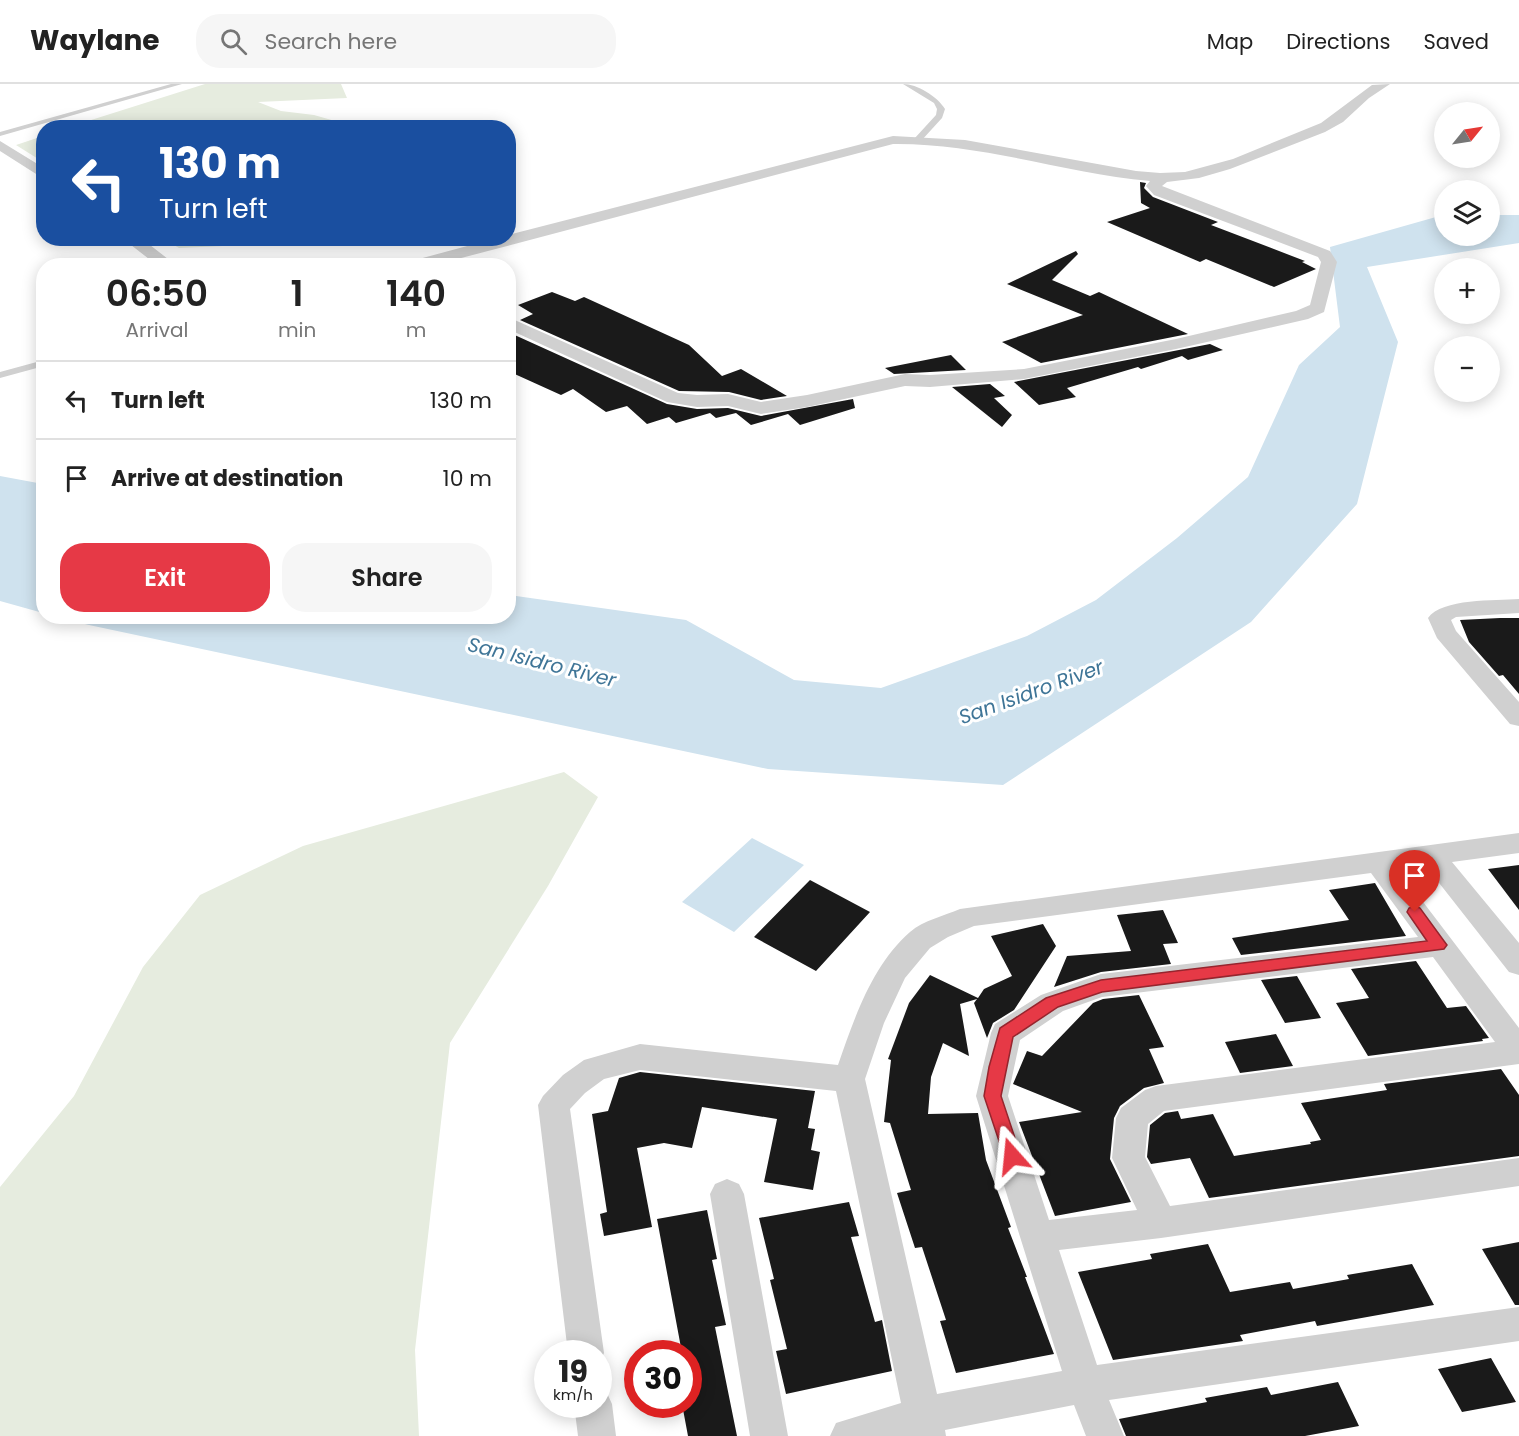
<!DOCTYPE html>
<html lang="en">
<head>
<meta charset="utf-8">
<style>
	:root { --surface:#fff; --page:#f6f6f6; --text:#222; --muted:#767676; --line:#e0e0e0; --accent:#e63946 }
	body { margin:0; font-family:Poppins,sans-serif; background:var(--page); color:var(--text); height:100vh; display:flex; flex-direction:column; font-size:22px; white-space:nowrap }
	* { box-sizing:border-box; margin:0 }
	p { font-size:20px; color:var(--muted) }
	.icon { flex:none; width:33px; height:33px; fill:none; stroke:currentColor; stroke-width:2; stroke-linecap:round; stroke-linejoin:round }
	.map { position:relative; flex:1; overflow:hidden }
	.details { position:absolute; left:36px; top:174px; width:480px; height:366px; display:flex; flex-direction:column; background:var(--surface); border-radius:24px; box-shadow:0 3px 15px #0003 }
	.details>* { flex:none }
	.banner { position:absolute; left:36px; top:36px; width:480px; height:126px; border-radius:24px; box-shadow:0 3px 15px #0003; background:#1a4fa0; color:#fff; overflow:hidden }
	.needle { width:39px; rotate:60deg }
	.buttons { position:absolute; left:1434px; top:18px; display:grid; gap:12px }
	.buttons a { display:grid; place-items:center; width:66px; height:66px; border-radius:50%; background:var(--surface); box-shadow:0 3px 15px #0003; font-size:30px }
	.speed { position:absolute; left:534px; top:1256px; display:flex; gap:12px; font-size:30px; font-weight:700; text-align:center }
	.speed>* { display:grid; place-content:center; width:78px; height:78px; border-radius:50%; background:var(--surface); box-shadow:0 3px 15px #0003; line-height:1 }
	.speed small { font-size:15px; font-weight:400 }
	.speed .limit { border:9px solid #d22; background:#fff; color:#111 }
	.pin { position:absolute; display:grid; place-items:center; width:51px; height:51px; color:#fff; margin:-62px -26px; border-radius:50% 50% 50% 0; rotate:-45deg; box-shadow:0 0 6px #0007 }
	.pin .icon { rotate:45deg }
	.me { position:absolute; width:66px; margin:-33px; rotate:342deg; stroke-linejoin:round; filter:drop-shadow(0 0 4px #0008) }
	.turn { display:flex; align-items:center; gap:21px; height:126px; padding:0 24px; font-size:27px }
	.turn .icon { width:78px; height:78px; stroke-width:2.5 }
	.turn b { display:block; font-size:42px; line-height:51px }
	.eta { display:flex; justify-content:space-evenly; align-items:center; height:102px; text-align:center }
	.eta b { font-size:36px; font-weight:600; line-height:42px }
	.button { display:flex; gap:12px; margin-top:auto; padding:12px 24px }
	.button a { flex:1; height:69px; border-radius:24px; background:var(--accent); color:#fff; font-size:24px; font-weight:600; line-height:69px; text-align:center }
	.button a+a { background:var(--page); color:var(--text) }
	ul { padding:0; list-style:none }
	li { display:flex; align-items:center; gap:18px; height:78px; padding:0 24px; border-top:2px solid var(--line) }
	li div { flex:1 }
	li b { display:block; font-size:22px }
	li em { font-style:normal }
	header { display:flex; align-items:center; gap:36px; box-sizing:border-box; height:84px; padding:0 30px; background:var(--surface); border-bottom:2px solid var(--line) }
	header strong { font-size:28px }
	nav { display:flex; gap:33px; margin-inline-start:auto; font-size:21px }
	.search { width:420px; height:54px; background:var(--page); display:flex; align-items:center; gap:15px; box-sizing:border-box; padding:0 21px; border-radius:24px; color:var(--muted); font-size:22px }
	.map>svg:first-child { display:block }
	.green { fill:#e6ecdf }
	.water { fill:#cfe2ee }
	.building { fill:#1a1a1a }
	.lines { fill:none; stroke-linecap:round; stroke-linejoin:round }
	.lane { fill:#d0d0d0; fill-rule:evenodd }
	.street { fill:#d0d0d0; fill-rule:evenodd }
	.route { fill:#e63946; stroke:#96252e; stroke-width:1.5 }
	.labels { text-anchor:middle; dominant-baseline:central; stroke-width:6; stroke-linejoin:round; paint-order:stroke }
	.water-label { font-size:20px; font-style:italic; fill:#3f7597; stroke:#fff }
</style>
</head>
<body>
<header>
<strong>Waylane</strong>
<div class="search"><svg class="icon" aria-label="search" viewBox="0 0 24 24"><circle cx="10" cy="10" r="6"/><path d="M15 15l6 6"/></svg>Search here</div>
<nav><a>Map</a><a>Directions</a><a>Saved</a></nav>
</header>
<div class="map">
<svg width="1519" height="1352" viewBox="0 0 1519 1352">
	<rect width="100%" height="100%" fill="#fff"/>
	<path class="green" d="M205 0H341L347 14 258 18 281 27 314 31 342 39 335 43H69Z
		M43 52V78L16 61Z
		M164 155H271L266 160 179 164Z
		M564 688 598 713 548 802 450 959 415 1266 419 1352H0V1103L74 1012 143 883 200 811 303 762Z"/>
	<path class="water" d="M1443 131H1444V152H1490V131H1519V159L1367 183 1398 258 1357 420 1251 538 1003 701 768 685 89 541 56 533 508 532 509 511 686 536 794 596 881 604 1027 552 1096 516 1177 454 1248 393 1299 281 1340 243 1330 163Z
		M0 392 43 400V529L0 517Z
		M752 754 804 781 734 848 682 818Z"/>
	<path class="building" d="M1140 98 1146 99 1144 104 1153 113 1218 138 1211 141 1305 177 1302 178 1316 185 1274 203 1206 175 1200 178 1107 138 1150 124 1141 119Z
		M1076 167 1078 170 1052 196 1090 212 1099 208 1188 250 1041 279 1002 258 1083 231 1007 200Z
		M552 208 575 217 584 213 689 261 722 292 741 285 787 312 761 316 729 308 679 307 520 236 533 230 518 221Z
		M508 248 667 320 697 325 728 324 761 332 853 315 855 324 800 341 788 330 751 341 736 329 716 334 710 329 676 339 669 333 647 340 627 322 606 328 573 305 561 311 508 287Z
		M1210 260 1223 266 1188 276 1182 272 1141 285 1138 283 1067 304 1076 313 1039 321 1014 298Z
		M951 271 966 286 894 290 885 284Z
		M990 300 1005 312 994 314 1012 331 1002 343 952 303Z
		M1500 534H1519V610L1503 591 1499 592 1469 558 1460 536Z
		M1519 781V826L1488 785Z
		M810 796 870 828 816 887 754 853Z
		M1375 799 1406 852 1241 871 1232 854 1349 836 1329 806Z
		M1163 826 1178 859 1163 860 1171 880 1101 888 1054 903 1067 872 1131 867 1117 831Z
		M1043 840 1056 862 1014 926 993 939 987 954 974 919 977 915 960 920 969 972 943 959 931 993 928 1030 978 1029 986 1076 1011 1143 1008 1144 1027 1193H1025L1054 1270 956 1289 940 1237 946 1236 922 1163 915 1164 897 1109 911 1106 890 1039 884 1038 891 976 888 975 909 919 930 891 978 914 984 905 1012 892 991 852Z
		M1416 877 1447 924 1466 922 1489 954 1482 955 1483 957 1368 972 1336 919 1369 914 1351 885Z
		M1297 892 1321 934 1285 939 1261 896Z
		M1139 911 1164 963 1149 965 1164 999 1144 1004 1120 1022 1114 1034 1110 1075 1131 1118 1055 1132 1019 1038 1082 1028 1013 1000 1027 967 1042 972 1093 919 1103 915Z
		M1276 950 1293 982 1240 989 1225 958Z
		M1501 985 1519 1011V1072L1209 1114 1190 1074 1151 1080 1147 1073 1150 1041 1165 1029 1178 1027 1181 1035 1213 1030 1234 1072 1311 1060 1310 1058 1321 1056 1301 1019 1387 1006 1384 1000Z
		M640 988 815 1007 808 1044 815 1045 811 1066 820 1068 813 1106 764 1098 777 1035 702 1023 692 1064 664 1059 637 1064 652 1143 604 1152 600 1130 607 1128 592 1030 608 1027 619 994Z
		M849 1118 859 1152 851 1153 875 1238 882 1236 892 1287 786 1310 776 1267 787 1265 770 1196 774 1195 759 1134Z
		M707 1126 717 1175 712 1176 726 1241 715 1243 737 1352H688L682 1320H688V1269H682L657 1135Z
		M1519 1158V1221H1515L1482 1165Z
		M1208 1160 1230 1208 1290 1198 1293 1205 1349 1195 1347 1191 1412 1180 1434 1221 1317 1242 1315 1237 1240 1251 1243 1257 1113 1276 1078 1188 1152 1175 1150 1170Z
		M1491 1274 1516 1318 1462 1328 1438 1285Z
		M1338 1298 1359 1342 1305 1352H1126L1119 1335 1207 1318 1205 1314 1267 1303 1271 1311Z"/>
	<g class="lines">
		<path class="lane" d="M171 0H182L0 52V48Z
			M903 0C917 0 937 12 945 25L942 34 921 57 914 55 936 31 937 25 934 19Z
			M44 276V282L0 294V288Z"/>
		<path class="street" d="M1390 0 1369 14 1343 38 1325 48 1230 85 1199 94 1167 98 1162 102 1330 167 1337 178 1324 228 1308 235 1176 265 1024 295 930 303 905 302 807 323 761 330 728 322 697 323 667 318 508 245V233L678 309 697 311 728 310 761 318 807 311 905 290 930 291 1024 285 1176 255 1296 227 1310 221 1321 178 1318 173 1154 111 1146 102 1150 97C1063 89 981 59 893 60L431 182H402L404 179 497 154H508V151L893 52 965 56 1136 87 1160 89 1185 88 1233 75 1321 39 1372 1Z
			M0 57 44 84V95L0 67Z
			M122 154H141L177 182H158Z
			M1519 515V529L1456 533 1451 536 1456 547 1519 618V642L1510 640 1437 554 1428 534C1442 514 1495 517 1519 515Z
			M1519 749V769L1452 778 1519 859V891L1509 888 1425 781 1398 785 1519 944V980L1164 1027 1148 1040 1145 1073 1170 1122 1519 1074V1102L1161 1154 1059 1166 1097 1281 1519 1223V1257L1109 1316 1124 1352H1086L1074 1321 945 1346 946 1352H830L836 1339 901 1319 836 1007 640 986 604 995 585 1009 570 1025 604 1269 598 1282V1269H568L538 1021 543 1012 563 991 584 976 640 960 838 981C854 935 872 881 910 848 924 836 944 832 960 825ZM1371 789 1418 853 1101 890 1041 911 995 940 991 949 976 1012 1062 1287 937 1310 865 995 884 939 905 894 930 864 948 853 974 842ZM1433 873 1495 958 1156 1002 1145 1006 1121 1024 1116 1034 1112 1074 1137 1126 1049 1136 1008 1012 1020 956 1063 927 1102 913Z
			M727 1095 739 1100 744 1110 788 1352H750L710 1110 715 1100Z
			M598 1304 606 1307 612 1320 616 1352H578L574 1320H598Z"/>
	</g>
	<path class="route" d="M1415 822 1420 824 1444 857 1447 861 1444 865 1102 908 1058 923 1013 953 1001 1012 1021 1072 1019 1078 1012 1080 1006 1078 984 1012 989 983 1000 944 1046 914 1101 896 1427 857 1407 828 1409 824Z"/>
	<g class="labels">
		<g class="water-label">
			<text transform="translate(542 578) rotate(14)">San Isidro River</text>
			<text transform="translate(1031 608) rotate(-20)">San Isidro River</text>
		</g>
	</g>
</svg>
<div class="buttons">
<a><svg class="needle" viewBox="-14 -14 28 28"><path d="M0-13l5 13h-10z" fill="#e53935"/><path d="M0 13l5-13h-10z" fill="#767676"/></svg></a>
<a><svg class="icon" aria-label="layers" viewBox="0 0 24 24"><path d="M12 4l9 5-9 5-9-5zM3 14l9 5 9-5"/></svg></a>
<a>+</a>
<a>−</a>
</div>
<div class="speed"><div>19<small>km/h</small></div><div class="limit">30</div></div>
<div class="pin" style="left:1415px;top:828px;background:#d93025"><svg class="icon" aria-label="arrive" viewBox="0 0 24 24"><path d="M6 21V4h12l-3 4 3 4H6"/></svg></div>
<svg class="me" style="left:1012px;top:1072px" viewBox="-20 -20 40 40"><path d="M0-17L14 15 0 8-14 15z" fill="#e63946" stroke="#fff" stroke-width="4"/></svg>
<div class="banner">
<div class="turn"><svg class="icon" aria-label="left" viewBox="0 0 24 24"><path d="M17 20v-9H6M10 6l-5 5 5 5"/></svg><div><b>130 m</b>Turn left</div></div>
</div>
<section class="details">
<div class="eta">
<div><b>06:50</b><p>Arrival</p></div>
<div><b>1</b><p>min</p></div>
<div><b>140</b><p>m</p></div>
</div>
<ul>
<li><svg class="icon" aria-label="left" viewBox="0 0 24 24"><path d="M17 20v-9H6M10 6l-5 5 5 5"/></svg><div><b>Turn left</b></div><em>130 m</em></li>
<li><svg class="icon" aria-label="arrive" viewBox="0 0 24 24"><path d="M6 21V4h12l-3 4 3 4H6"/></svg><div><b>Arrive at destination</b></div><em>10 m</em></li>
</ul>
<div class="button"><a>Exit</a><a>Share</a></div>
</section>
</div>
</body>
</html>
